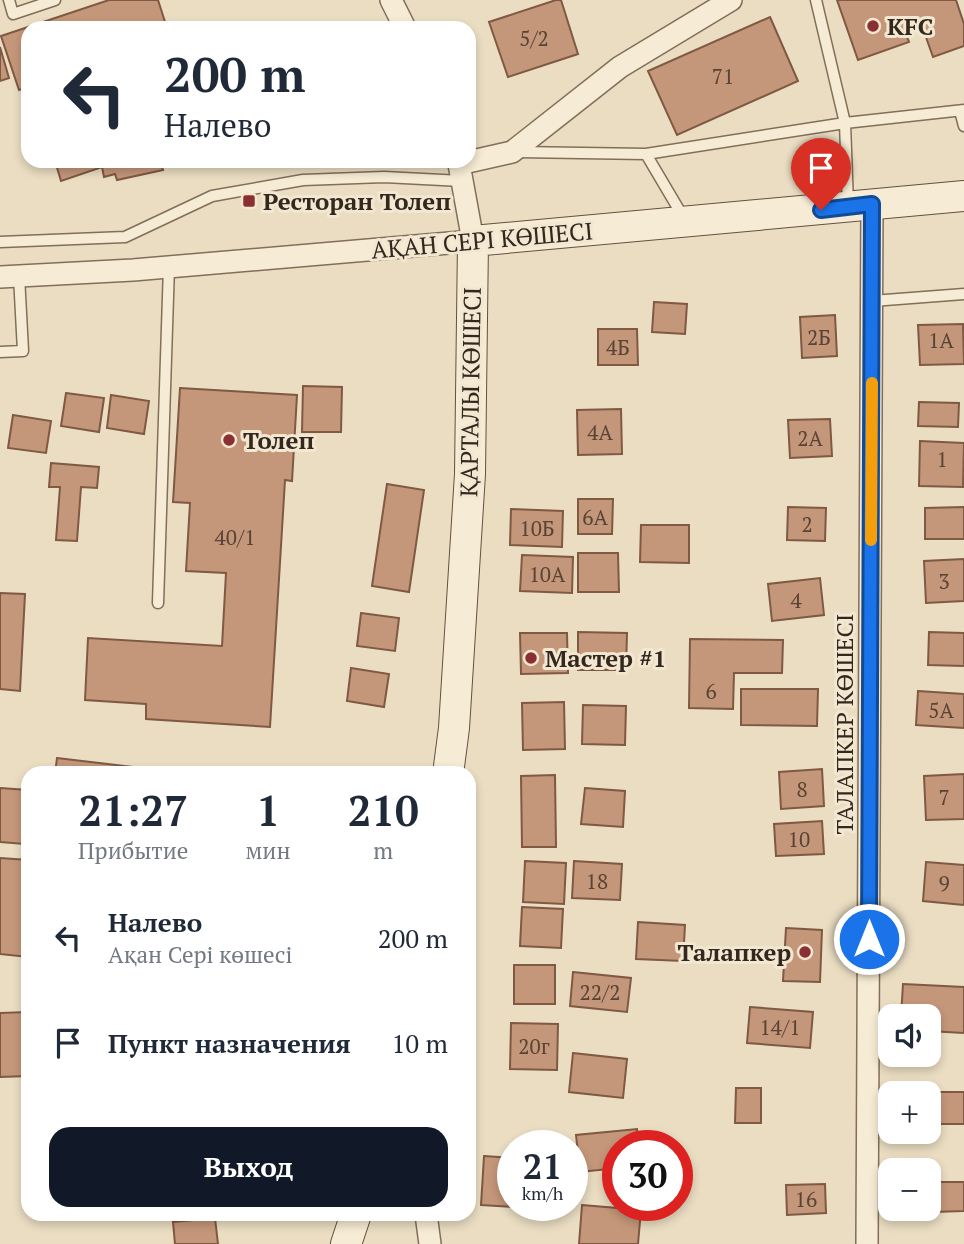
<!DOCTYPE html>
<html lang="ru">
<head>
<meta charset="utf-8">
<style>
	:root { --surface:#fff; --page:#f6f6f7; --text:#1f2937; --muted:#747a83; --accent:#111827 }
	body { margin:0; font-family:"PT Serif",serif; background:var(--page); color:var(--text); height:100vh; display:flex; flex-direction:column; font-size:26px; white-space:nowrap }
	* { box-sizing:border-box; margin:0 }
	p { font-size:23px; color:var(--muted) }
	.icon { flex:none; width:38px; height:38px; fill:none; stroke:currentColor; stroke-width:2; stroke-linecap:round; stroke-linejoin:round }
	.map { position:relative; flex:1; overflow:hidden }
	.panel { position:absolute; left:21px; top:766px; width:455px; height:455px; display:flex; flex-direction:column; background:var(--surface); border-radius:21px; box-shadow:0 4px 10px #0003 }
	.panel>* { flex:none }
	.banner { position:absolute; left:21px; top:21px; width:455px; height:147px; border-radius:21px; box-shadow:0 4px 10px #0003; background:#fff; color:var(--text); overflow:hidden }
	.buttons { position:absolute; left:878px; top:1004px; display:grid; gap:14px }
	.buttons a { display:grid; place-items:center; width:63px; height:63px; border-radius:14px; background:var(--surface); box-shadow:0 4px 10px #0003; font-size:35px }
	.speed { position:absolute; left:497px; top:1130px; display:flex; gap:14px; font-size:35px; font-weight:700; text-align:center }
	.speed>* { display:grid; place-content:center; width:91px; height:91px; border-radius:50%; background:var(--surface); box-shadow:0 4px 10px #0003; line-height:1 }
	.speed small { font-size:18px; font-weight:400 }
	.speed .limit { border:10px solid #d22; background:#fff; color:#111 }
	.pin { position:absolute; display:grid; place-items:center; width:60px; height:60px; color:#fff; margin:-72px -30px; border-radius:50% 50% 50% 0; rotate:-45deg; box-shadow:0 0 7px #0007 }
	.pin .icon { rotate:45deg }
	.me { position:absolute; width:77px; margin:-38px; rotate:0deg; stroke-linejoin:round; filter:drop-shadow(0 0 5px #0008) }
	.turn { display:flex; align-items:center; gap:24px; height:147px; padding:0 28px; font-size:32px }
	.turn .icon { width:91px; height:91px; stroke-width:2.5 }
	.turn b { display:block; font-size:49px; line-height:60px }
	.eta { display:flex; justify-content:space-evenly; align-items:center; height:119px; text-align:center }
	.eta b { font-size:42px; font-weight:700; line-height:49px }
	.button { display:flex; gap:14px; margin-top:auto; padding:14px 28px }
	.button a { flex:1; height:80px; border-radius:21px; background:var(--accent); color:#fff; font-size:28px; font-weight:700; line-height:80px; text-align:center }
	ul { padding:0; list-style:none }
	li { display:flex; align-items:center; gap:21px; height:105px; padding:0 28px }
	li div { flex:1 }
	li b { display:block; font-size:26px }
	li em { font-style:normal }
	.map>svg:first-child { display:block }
	.building { fill:#c5977a; stroke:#7f5942; stroke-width:2 }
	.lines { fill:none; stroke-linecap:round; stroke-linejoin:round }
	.lane-casing { stroke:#826e5a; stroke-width:13 }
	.street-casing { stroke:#826e5a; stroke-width:24 }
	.secondary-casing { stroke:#64503e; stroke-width:32 }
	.lane { stroke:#f6ebd4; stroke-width:10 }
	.street { stroke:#f6ebd4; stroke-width:21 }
	.secondary { stroke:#f6ebd4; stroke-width:30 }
	.route-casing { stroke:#114b97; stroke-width:18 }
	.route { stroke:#1a73e8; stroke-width:12 }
	.slow { stroke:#f59e0b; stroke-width:12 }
	.poi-dot { fill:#8c2f32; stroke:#f2e7d1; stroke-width:2.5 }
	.labels { text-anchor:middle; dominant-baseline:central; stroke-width:6; stroke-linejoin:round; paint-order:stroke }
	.number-label { font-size:21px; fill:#584335 }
	.poi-label { font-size:24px; font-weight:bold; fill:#33271e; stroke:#f2e7d1; text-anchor:start }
	.street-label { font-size:24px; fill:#33271e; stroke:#f2e7d1 }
</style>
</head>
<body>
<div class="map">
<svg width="964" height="1244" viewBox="0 0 964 1244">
	<rect width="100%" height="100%" fill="#eaddc2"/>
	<path class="building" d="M109 0H158L167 28H28V87L19 90 1 36Z
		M556 0H561L578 54 508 77 489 22Z
		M837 0H956L964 24V46L933 57 921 23 904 29 909 42 858 60Z
		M770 17 798 81 677 135 648 71Z
		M0 47 9 78 0 81Z
		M55 161H160L163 170 117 180 115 174 104 177 102 167 61 181Z
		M654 302 687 304 685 334 652 332Z
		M835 315 837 356 802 358 800 317Z
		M963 324 964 364 920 365 918 325Z
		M598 329H637L638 365H598Z
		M303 386 342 387 341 432H302Z
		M180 388 297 395 292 481 285 480 270 727 146 719V704L85 700 88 638 222 646 226 573 186 571 190 503 173 502Z
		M66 393 104 398 99 432 61 426Z
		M111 395 149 401 144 434 107 428Z
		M919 402 959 403 958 427 918 426Z
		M621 409 622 454 578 455 577 410Z
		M13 415 51 421 46 453 8 448Z
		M830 419 832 456 790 458 788 420Z
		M920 441 964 443 963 487 919 486Z
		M51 463 99 467 97 488 81 487 77 541 56 540 60 487H49Z
		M387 484 424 490 409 592 372 586Z
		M578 499H613L612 534H578Z
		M788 507 826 508 825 541 787 540Z
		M964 507V539H925V508Z
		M511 509 563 511 562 547 510 545Z
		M641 525H689V563L640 562Z
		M578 553H618L619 592H578Z
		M522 555 573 557 572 593 520 591Z
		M964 559V601L926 603 924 561Z
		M820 578 824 615 772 621 768 584Z
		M0 593 25 594 20 691 0 689Z
		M361 613 399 618 395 651 357 646Z
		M578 632 627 633 626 670H578Z
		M929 632 964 633V666L928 665Z
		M520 633H567L568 673 521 674Z
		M690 639 783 640 782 673H734L733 709 689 708Z
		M351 668 389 674 384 707 347 701Z
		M741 689H818L817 726 741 725Z
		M918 691 964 694V728L916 725Z
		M564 702 565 749 523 750 522 703Z
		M583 705 626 706 625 745 582 744Z
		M57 758 192 774H55Z
		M822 769 824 806 781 809 779 772Z
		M964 774V819L926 820 924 776Z
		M555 775 556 847H522L521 776Z
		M0 788 28 790 24 844 0 842Z
		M585 788 625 791 623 827 581 824Z
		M822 821 824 854 776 856 774 824Z
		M0 858 28 860V957L0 954Z
		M525 861 566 863 564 904 523 902Z
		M574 861 622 864 620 900 572 898Z
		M926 862 964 865V905L923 901Z
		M522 907 563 909 561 948 520 946Z
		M638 922 685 925 683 961 636 959Z
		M786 928 822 930 820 982 783 981Z
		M514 965H555V1004H514Z
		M573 972 631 978 627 1012 570 1006Z
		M903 984 964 987V1033L929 1031V1017H901Z
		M750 1007 813 1012 810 1048 747 1043Z
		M28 1012V1076L0 1077V1013Z
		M511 1023 558 1024 557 1070 510 1069Z
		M573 1053 627 1059 623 1098 569 1092Z
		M736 1088H761V1123H735Z
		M906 1092H964V1124H929V1094H906Z
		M637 1129 639 1146H618V1168L580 1172 576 1135Z
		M484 1156 513 1158V1206H528V1208L481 1205Z
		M929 1182H964V1211L903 1213V1209H929Z
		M825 1184 826 1213 787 1215 786 1185Z
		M582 1205 641 1210 638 1244H579Z
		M215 1218 218 1244H175L173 1222Z"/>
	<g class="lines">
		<defs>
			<path id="lane" d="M9 0 13 14 55 0
				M816 0 845 123 964 110
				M960 111 964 126
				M518 152 646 154 845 123 848 205
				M646 154 685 220
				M0 242 125 237 212 196 303 180 384 177 462 181
				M872 301 964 294
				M0 352 23 351 19 276
				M158 603 169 266"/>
			<path id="street" d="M391 0 405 28
				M0 277 133 270 473 241 459 164 512 152 620 67 731 0
				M426 1214 430 1244
				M867 1244 872 204"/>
			<path id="secondary" d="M448 774 454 728 470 474 473 241 964 196
				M346 1244 356 1214"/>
		</defs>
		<use href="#lane" class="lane-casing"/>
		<use href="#street" class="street-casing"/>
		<use href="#secondary" class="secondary-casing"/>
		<use href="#lane" class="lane"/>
		<use href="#street" class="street"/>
		<use href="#secondary" class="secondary"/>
	</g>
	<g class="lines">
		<defs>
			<path id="route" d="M821 210 872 204 869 939"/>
		</defs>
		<use href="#route" class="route-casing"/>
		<use href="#route" class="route"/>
		<path class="slow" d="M871 540 872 383"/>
	</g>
	<g class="poi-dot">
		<circle cx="873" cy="26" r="7"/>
		<rect x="242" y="194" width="14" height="14" rx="3.5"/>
		<circle cx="229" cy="440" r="7"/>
		<circle cx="531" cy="658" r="7"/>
		<circle cx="805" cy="952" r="7"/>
	</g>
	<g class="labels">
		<g class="number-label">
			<text x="534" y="38">5/2</text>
			<text x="723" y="76">71</text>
			<text x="819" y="337">2Б</text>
			<text x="941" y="340">1А</text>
			<text x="618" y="347">4Б</text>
			<text x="600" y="432">4А</text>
			<text x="810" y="438">2А</text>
			<text x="942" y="459">1</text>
			<text x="595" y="517">6А</text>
			<text x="807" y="524">2</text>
			<text x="537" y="528">10Б</text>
			<text x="235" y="537">40/1</text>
			<text x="547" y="574">10А</text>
			<text x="944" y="581">3</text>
			<text x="796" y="600">4</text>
			<text x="711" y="691">6</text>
			<text x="941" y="710">5А</text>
			<text x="802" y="789">8</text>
			<text x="944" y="797">7</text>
			<text x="799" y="839">10</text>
			<text x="597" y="881">18</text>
			<text x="944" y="883">9</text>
			<text x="600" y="992">22/2</text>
			<text x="780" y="1027">14/1</text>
			<text x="534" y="1046">20г</text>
			<text x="806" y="1199">16</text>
		</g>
		<g class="poi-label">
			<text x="887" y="26">KFC</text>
			<text x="263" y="201">Ресторан Толеп</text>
			<text x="243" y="440">Толеп</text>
			<text x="545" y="658">Мастер #1</text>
			<text x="791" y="952" text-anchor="end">Талапкер</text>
		</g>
		<g class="street-label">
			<text transform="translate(482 240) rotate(-5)">АҚАН СЕРІ КӨШЕСІ</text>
			<text transform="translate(470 392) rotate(-89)">ҚАРТАЛЫ КӨШЕСІ</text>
			<text transform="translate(844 724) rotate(-90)">ТАЛАПКЕР КӨШЕСІ</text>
		</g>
	</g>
</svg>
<div class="buttons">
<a><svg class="icon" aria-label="sound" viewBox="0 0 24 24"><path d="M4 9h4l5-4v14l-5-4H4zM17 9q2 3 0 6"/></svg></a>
<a>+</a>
<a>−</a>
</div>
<div class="speed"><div>21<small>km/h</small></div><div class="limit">30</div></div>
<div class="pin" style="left:821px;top:210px;background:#d93025"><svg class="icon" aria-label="arrive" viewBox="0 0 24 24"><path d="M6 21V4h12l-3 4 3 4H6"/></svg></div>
<svg class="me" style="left:869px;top:939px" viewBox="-20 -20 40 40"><circle r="17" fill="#1a73e8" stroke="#fff" stroke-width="3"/><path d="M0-11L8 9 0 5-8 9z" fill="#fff"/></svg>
<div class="banner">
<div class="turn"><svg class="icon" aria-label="left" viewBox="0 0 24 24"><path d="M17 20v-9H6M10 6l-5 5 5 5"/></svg><div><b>200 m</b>Налево</div></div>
</div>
<section class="panel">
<div class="eta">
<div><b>21:27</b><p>Прибытие</p></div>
<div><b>1</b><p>мин</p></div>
<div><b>210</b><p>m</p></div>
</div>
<ul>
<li><svg class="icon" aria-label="left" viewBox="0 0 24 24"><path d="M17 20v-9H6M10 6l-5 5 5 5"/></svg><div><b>Налево</b><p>Ақан Сері көшесі</p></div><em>200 m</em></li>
<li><svg class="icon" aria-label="arrive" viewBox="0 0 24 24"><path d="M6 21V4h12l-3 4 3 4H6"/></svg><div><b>Пункт назначения</b></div><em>10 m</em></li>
</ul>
<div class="button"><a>Выход</a></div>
</section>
</div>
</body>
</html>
